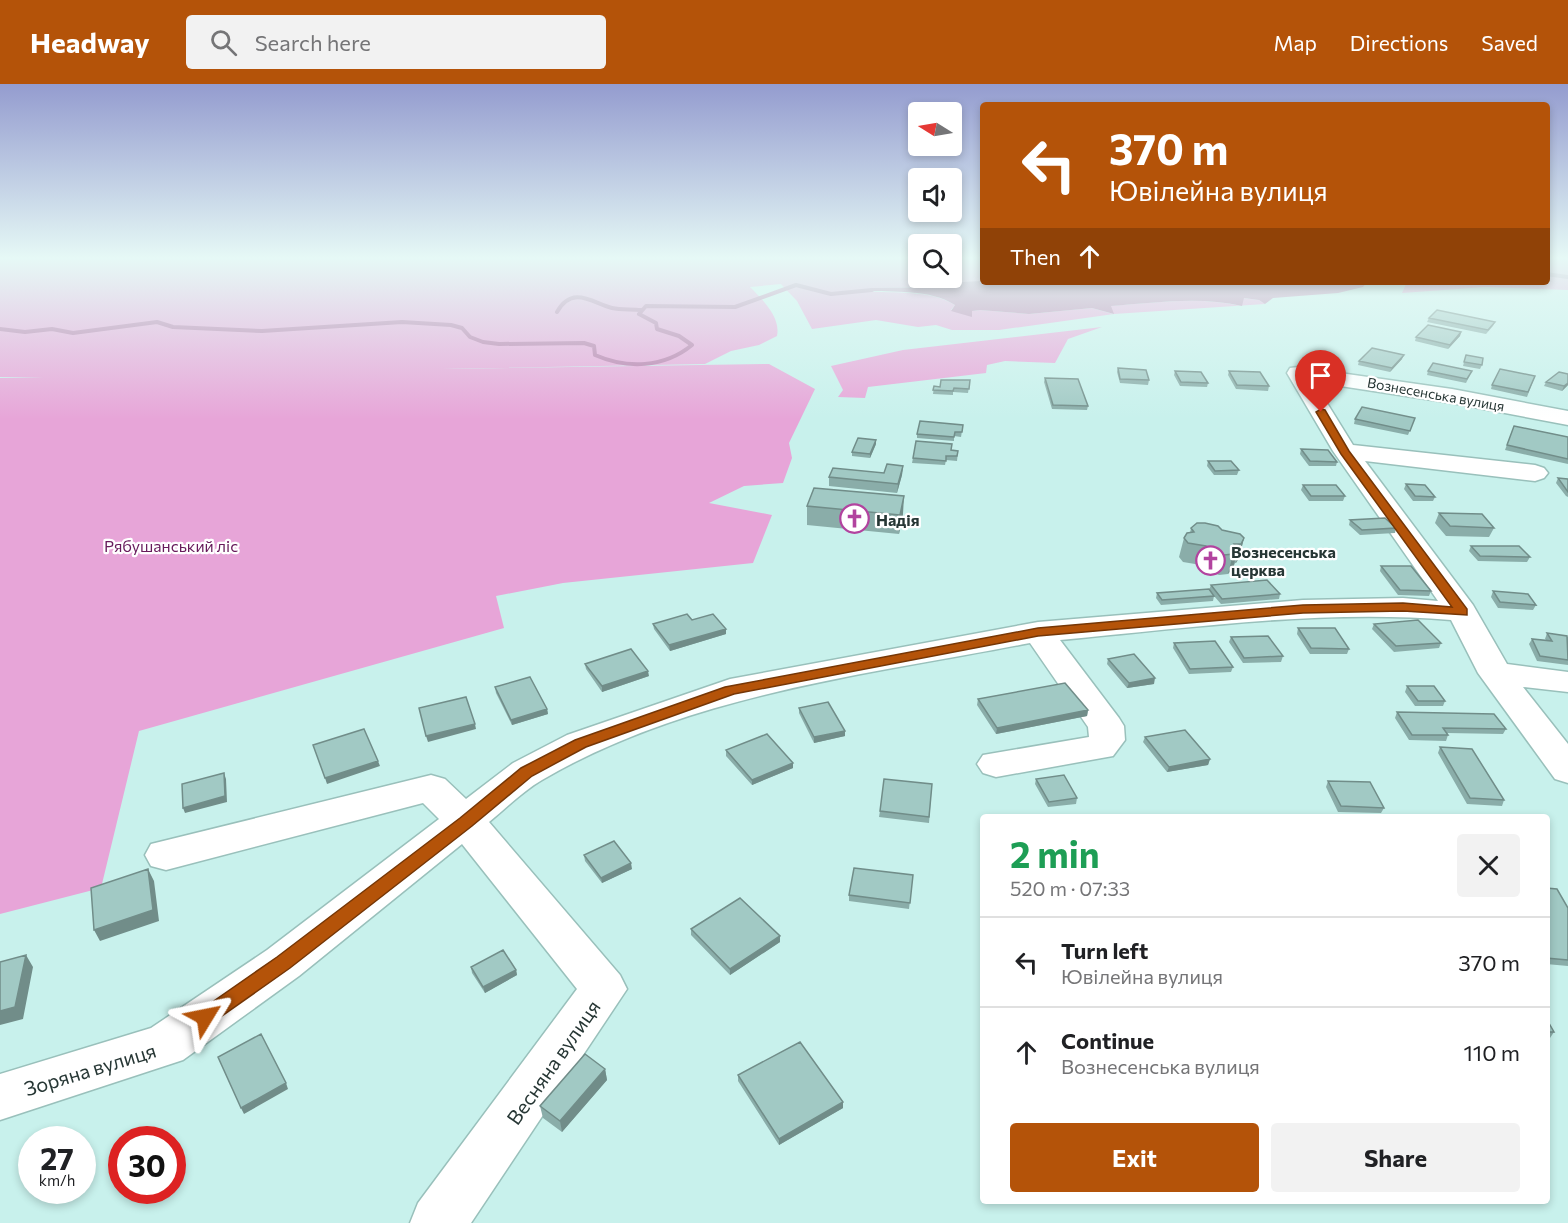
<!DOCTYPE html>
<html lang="en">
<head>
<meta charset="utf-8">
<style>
	:root { --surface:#fff; --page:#f2f2f2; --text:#202124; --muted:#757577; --line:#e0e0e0; --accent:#b45309 }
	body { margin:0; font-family:Commissioner,sans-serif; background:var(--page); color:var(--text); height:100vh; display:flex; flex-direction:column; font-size:22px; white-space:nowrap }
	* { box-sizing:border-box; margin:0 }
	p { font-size:20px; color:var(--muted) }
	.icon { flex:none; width:33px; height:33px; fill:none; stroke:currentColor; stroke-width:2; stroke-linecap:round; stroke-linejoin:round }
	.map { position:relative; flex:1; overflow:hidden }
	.details { position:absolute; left:980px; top:730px; width:570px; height:390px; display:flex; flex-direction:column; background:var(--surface); border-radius:6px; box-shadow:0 3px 9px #0003 }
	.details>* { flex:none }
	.guide { position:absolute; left:980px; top:18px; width:570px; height:183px; border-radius:6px; box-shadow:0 3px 9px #0003; background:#b45309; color:#fff; overflow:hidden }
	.needle { width:39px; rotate:281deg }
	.buttons { position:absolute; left:908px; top:18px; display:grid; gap:12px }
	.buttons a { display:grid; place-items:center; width:54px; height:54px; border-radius:6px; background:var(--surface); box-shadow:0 3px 9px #0003; font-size:30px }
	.speed { position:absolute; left:18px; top:1042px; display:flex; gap:12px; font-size:30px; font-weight:700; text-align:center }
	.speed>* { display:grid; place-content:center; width:78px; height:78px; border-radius:50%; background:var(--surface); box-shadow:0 3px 9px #0003; line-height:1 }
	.speed small { font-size:15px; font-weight:400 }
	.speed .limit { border:9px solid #d22; background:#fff; color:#111 }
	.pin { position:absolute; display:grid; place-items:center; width:51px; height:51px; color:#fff; margin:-62px -26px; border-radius:50% 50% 50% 0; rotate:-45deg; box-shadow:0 0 6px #0007 }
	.pin .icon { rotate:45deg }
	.me { position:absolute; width:66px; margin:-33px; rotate:55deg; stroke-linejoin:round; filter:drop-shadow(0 0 4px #0008) }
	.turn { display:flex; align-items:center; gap:21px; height:126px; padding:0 30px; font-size:27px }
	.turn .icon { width:78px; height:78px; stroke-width:2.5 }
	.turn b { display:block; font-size:42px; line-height:51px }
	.then { display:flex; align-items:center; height:57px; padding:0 30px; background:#0003; gap:12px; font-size:22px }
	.round { display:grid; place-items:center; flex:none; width:63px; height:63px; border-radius:6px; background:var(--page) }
	.summary { display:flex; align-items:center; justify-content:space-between; height:102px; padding:0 30px }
	h1 { font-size:36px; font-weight:700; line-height:45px; color:#1e9e55 }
	.primary-button { display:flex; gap:12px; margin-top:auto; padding:12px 30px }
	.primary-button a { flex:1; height:69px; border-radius:6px; background:var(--accent); color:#fff; font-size:24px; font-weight:700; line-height:69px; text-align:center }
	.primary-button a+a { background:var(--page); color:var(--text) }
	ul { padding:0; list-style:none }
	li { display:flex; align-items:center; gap:18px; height:90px; padding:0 30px; border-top:2px solid var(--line) }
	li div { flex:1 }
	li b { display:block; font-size:22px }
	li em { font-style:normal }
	header { display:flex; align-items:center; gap:36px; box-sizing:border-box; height:84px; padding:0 30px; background:var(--accent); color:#fff }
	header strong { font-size:28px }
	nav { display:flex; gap:33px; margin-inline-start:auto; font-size:21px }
	.search { width:420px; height:54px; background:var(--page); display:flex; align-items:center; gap:15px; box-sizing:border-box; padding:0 21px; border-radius:6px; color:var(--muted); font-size:22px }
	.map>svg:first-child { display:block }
	.green { fill:#e7a5d8 }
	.water { fill:#b778a9 }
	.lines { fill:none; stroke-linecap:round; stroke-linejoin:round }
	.stream { stroke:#b778a9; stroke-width:4 }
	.minor-casing { stroke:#99c0bb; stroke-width:3 }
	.minor { fill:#fff; fill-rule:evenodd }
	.wall { fill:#8aada9 }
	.shaded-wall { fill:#718d89 }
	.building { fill:#a1c9c4; stroke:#718d89; stroke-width:1.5 }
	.route { fill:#b45309; stroke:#753606; stroke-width:1.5 }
	.labels { text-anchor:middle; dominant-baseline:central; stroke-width:4.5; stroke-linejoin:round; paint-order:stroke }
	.far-street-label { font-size:14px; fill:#273735; stroke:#fff }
	.poi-label { font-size:16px; font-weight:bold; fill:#273735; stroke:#fff; text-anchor:start }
	.park-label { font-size:16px; fill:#671b5b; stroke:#fff }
	.near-street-label { font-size:20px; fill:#273735; stroke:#fff }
</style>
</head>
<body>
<header>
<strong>Headway</strong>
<div class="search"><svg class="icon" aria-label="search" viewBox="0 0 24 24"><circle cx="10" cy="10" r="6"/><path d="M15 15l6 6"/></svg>Search here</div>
<nav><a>Map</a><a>Directions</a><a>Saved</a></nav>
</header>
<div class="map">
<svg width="1568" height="1139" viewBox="0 0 1568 1139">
	<rect width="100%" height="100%" fill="#c8f1ec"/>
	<path class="green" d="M0 175H918V194H951V175H982V197L960 203 872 204 865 207C895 210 929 205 955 221L951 226 972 232V227L980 226 1029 230 1092 224 1113 230 1110 222C1154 219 1198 212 1241 222L1243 214 1259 216 1265 220 1114 230 999 246H952L936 241 918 243 876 236 812 245 797 217 781 200 750 203C762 215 781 233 777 252L759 261 731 267 705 280 442 285 769 280 815 305 789 359 792 374 783 399 744 402 709 419 772 431 753 479 563 499 496 512 504 544 139 647 101 804 0 830V294L44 293H0Z
		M1547 175H1568V206L1485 203 1402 209 1407 198H1546Z
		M1102 243 1068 255 1055 279 1005 277 987 281 986 289 868 303 865 314 838 313 843 306 831 282 903 266Z"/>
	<path class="water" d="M982 197V198H1367L1363 203 1338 209 1273 214 1265 220 1259 216 1244 214 1242 222C1199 212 1154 219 1111 222L1114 230 1092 224 1029 230 980 226 972 227V233L951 227 955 221C930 205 893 208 864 207L872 204 959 203 962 198Z"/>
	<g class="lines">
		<path class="stream" d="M1546 190 1568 193
			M557 228C573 200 594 220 612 224 621 226 631 225 641 226
			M0 245 25 248 52 245 73 249 157 238 173 243 262 247 402 238 451 241 462 244 470 253 483 258 499 260 584 259 594 262 595 271C627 285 664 284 692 261L679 252 657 245 656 239 639 230 646 222 735 223 796 201 831 210 872 206"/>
		<defs>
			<path id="minor" d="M1298 283 1452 305 1568 327V341L1452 319 1314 298 1353 361 1535 381 1544 384 1548 389 1544 394 1535 397 1365 377 1473 521 1507 580 1568 588V608L1523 603 1568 660V699L1555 695 1478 589 1451 536C1321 525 1190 544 1060 556L1119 634 1124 642 1125 656 1113 672 996 693 983 689 977 680 983 671 1089 653 1088 643 1030 559C866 591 688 610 542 696 523 707 506 724 489 738L620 891 627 905 471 1139H410L418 1119 577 905 462 760 299 892 183 976 0 1036V990L151 944 267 866 439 735 423 719 166 786 151 782 145 771 151 760 431 691 445 695 466 715 513 679 567 651 730 595 1038 538 1303 516 1403 514 1438 517 1333 367 1287 289 1290 284Z"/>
		</defs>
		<use href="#minor" class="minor-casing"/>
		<use href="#minor" class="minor"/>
	</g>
	<path class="wall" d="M1429 234 1495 238 1493 242 1486 250 1427 238Z
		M1461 248 1460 252 1448 265 1415 257 1416 253Z
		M1466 271 1482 281 1480 285 1463 282Z
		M1402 275 1390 288 1358 281 1359 277Z
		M1118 284 1149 296 1148 301 1120 299 1117 288Z
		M1175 287 1208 299 1207 303 1180 302 1174 291Z
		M1229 287 1269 302 1268 307 1236 305 1228 291Z
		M1428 287 1470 291 1466 299 1427 291Z
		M1568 290V301L1562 307 1544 302 1546 298Z
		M1535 292 1527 313 1491 305 1492 301Z
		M1045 294 1088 322 1087 326 1052 325 1044 298Z
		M970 296 968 309 953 308V311L933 310 934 302 940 303Z
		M1415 334 1408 351 1354 340 1355 335Z
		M963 341 961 353 954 352V357L917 354V350Z
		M1514 342 1568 353V380L1505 366Z
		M876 360 870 374 852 372V368Z
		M1301 365 1337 378 1336 382H1309L1300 370Z
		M952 366 958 367 957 377 946 376 945 381 912 379 913 374Z
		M1208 377 1239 386 1237 391H1214L1207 382Z
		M903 382 902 391 897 409 829 402V393L884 389Z
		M1558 394 1568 395V413L1566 412 1556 399Z
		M1406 400 1435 413 1433 417H1413L1404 405Z
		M1303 401 1345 412 1343 417H1309L1301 406Z
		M807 422 903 430 899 450 807 441Z
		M1439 429 1494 444 1489 453 1446 452 1435 439Z
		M1350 436 1396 444 1395 449 1360 451 1349 441Z
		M1191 444 1222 446 1244 454 1239 474 1236 479H1235L1233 484 1228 490 1219 491 1206 486 1201 481 1183 478 1179 473 1184 454 1190 449Z
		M1471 462 1530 473 1527 478 1478 477 1469 467Z
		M1381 482 1431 507 1429 512 1398 511 1380 487Z
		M1211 501 1280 510 1279 515 1221 520 1214 512 1213 517 1161 521 1156 514 1157 509 1209 506Z
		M1493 507 1536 521 1533 526 1498 524 1491 513Z
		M692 536 726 545V550L670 567 654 545 653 540Z
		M1374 540 1441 559 1439 564 1394 568 1372 545Z
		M1298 544 1349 565 1347 570H1310L1297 550Z
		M1547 549 1568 553V581L1537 577 1529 560 1532 555 1546 556 1545 555Z
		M1231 553 1283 572 1281 578 1243 579 1229 558Z
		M1174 559 1233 583 1231 588 1189 590 1173 564Z
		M1108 575 1154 600 1127 604 1107 580Z
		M585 580 649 592 602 608 586 585Z
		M1407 602 1445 617 1443 622H1415L1405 608Z
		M495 603 547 625 548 630 512 641 496 609Z
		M978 615 1088 626 1087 632 996 650 977 621Z
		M799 624 845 652 814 659 799 629Z
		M1397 628 1506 645 1503 650 1447 649 1448 651 1446 657 1409 656 1395 634Z
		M1145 653 1210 675 1208 681 1167 688 1143 658Z
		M1440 663 1504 716 1502 722 1467 720 1438 669Z
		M726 666 793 684 752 701 726 672Z
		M1036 695 1077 714 1076 720 1048 723 1035 700Z
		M1328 697 1384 724 1381 729 1338 728 1326 703Z
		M932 700 929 739 879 733 880 727Z
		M584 771 632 785 602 799 585 777Z
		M913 791 909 825 849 817V811Z
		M1546 804 1568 824V882L1546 880Z
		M691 845 780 858 730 891 691 851Z
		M471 883 516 886 517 891 485 909 472 889Z
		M1546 934 1554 948 1550 954H1546Z
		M605 985 607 996 562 1048 543 1034 540 1022Z
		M738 991 843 1024 779 1061 738 997Z"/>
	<path class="shaded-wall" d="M1461 248 1460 252 1448 265 1450 261Z
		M1404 271 1402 275 1390 288 1392 284Z
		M1568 299V301L1562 307 1564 302Z
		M876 356V360L870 374V370Z
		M903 382 902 391 897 409 898 400Z
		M904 412 903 430 899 450 900 431Z
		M1244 454 1239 474 1236 479 1241 460Z
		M1238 465 1233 484 1228 490 1233 470Z
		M726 545V550L670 567 669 561Z
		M648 587 649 592 602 608V602Z
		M1155 594 1154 600 1127 604 1129 599Z
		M547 625 548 630 512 641 511 636Z
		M1088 626 1087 632 996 650 997 644Z
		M475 640 476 645 428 658 426 652Z
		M845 647V652L814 659V653Z
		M1210 675 1208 681 1167 688 1169 683Z
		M378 677 380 682 327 700 325 694Z
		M793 679V684L752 701V696Z
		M224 689 226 695 227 718 185 729 183 724Z
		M631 779 632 785 602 799 601 794Z
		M148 785 154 797 159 837 100 857 94 846Z
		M780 852V858L730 891V885Z
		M26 871 33 883 23 935 0 941V927Z
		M516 886 517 891 485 909 483 903Z
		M605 985 607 996 562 1048 560 1037Z
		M286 999 288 1005 244 1030 241 1024Z
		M843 1018V1024L779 1061V1055Z"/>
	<path class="building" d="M1437 226 1495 238 1488 246 1429 234Z
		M1428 241 1461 248 1450 261 1416 253Z
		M1372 264 1404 271 1392 284 1359 277Z
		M1466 271 1483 274 1482 281 1464 278Z
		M1433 279 1472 287 1467 295 1428 287Z
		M1118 284 1146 286 1149 296 1120 295Z
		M1500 285 1535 292 1528 308 1492 301Z
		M1175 287 1201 288 1208 299 1181 298Z
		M1229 287 1260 288 1269 302 1237 301Z
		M1559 288 1568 290V299L1564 302 1546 298Z
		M1045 294 1078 295 1088 322 1053 321Z
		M941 296H970L969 305 954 304 953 307 933 306 934 302 940 303Z
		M1362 323 1415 334 1410 347 1355 335Z
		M920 337 963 341 962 348H955L954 353 917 350Z
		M1514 342 1568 353V375L1507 361Z
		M858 354 876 356 870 370 852 368Z
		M916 357 952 360 951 366 958 367 957 372H946V377L913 374Z
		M1301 365 1328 366 1337 378 1310 377Z
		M1208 377H1231L1239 386 1215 387Z
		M887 380 903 382 898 400 829 393 833 384 884 389Z
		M1558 394 1568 395V408Z
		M1406 400 1425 401 1435 413 1415 412Z
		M1303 401H1336L1345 412H1311Z
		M814 404 904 412 900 431 807 422Z
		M1439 429 1482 430 1494 444 1450 442Z
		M1385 434 1396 444 1362 446 1350 436Z
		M1197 439H1205L1218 442 1222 446 1240 450 1244 454 1241 460H1234L1238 465 1233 470 1224 471 1211 467 1206 462 1188 459 1184 454 1187 449 1194 448 1191 444Z
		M1471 462H1519L1530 473 1480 472Z
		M1381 482H1411L1431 507 1400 506Z
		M1267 496 1280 510 1222 515 1211 501Z
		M1209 505 1214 512 1162 516 1157 509Z
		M1493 507 1528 510 1536 521 1500 518Z
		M687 530 692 536 713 530 726 545 669 561 653 540Z
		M1418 536 1441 559 1396 562 1374 540Z
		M1298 544H1335L1349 565 1311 564Z
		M1547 549 1567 552 1568 576 1540 572 1532 555 1552 557Z
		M1268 552 1283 572 1244 574 1231 553Z
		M1215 557 1233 583 1190 585 1174 559Z
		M631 565 648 587 602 602 585 580Z
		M1134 570 1155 594 1129 599 1108 575Z
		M530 593 547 625 511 636 495 603Z
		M1065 599 1088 626 997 644 978 615Z
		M1407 602H1434L1445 617H1418Z
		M466 613 475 640 426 652 419 624Z
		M828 618 845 647 814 653 799 624Z
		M1397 628 1494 630 1506 645 1443 644 1448 651H1412Z
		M364 645 378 677 325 694 313 661Z
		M1185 646 1210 675 1169 683 1145 653Z
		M767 650 793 679 752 696 726 666Z
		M1440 663 1472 665 1504 716 1470 714Z
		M224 689 225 712 183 724 182 700Z
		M1064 691 1077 714 1049 718 1036 695Z
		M884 695 932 700 929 733 880 727Z
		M1328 697 1370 698 1384 724 1341 722Z
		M614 757 631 779 601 794 584 771Z
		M854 784 913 791 910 819 849 811Z
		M148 785 153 826 94 846 91 804Z
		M1546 804 1557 805 1568 824V876L1546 874Z
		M740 814 780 852 730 885 691 845Z
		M503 866 516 886 483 903 471 883Z
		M26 871 15 923 0 927V878Z
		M1546 934 1554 948H1546Z
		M261 950 286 999 241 1024 218 973Z
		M800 958 843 1018 779 1055 738 991Z
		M585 970 605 985 560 1037 540 1022Z"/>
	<linearGradient id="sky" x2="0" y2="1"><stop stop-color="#949ccf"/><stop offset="0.52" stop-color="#e6f9f6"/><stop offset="1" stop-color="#e6f9f6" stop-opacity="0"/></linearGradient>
	<rect width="1568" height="335" fill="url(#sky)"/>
	<path class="route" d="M1321 325 1325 326 1349 367 1467 525V531L1403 527 1303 529 1038 552 734 610 586 663 532 692 472 742 290 884 212 939 205 942 198 939 195 933 198 928 277 873 460 734 521 684 575 656 725 603 1038 544 1303 521 1403 519 1452 523 1341 370 1316 328Z"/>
	<defs>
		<symbol id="church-ring" viewBox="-11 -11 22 22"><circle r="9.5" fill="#fff" stroke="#b2439f" stroke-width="1.5"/><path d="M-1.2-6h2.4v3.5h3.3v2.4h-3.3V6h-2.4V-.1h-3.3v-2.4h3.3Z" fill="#b2439f"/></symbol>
	</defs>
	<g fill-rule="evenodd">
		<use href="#church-ring" x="838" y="418" width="33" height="33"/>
		<use href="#church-ring" x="1194" y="460" width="33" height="33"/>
	</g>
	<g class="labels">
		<g class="far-street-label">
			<text transform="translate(1436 310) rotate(10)">Вознесенська вулиця</text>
		</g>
		<g class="poi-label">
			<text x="876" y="435">Надія</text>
			<text x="1231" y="467">Вознесенська<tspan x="1231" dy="18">церква</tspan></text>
		</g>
		<g class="park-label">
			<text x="171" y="461">Рябушанський ліс</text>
		</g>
		<g class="near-street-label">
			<text transform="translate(553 978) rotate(-55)">Весняна вулиця</text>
			<text transform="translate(90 985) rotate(-17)">Зоряна вулиця</text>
		</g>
	</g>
</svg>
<div class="buttons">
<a><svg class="needle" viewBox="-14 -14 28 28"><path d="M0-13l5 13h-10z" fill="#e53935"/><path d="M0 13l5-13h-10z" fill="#757577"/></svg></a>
<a><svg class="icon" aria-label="sound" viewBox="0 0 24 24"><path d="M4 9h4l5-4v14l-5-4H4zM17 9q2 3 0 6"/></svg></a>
<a><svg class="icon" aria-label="search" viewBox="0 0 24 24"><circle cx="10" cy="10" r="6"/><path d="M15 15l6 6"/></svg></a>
</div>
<div class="speed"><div>27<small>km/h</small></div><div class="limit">30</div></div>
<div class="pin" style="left:1321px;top:328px;background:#d93025"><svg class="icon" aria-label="arrive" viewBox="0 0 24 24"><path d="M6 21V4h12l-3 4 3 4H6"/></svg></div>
<svg class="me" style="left:205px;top:933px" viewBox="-20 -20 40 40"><path d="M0-17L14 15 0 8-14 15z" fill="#b45309" stroke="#fff" stroke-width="4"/></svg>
<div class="guide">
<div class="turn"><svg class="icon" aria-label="left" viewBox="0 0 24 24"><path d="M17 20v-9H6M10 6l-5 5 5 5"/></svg><div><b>370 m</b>Ювілейна вулиця</div></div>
<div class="then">Then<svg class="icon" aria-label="ahead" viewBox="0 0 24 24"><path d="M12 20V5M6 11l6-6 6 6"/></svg></div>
</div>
<section class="details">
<div class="summary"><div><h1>2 min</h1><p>520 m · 07:33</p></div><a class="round"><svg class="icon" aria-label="close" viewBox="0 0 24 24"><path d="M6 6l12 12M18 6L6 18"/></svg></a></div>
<ul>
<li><svg class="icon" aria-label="left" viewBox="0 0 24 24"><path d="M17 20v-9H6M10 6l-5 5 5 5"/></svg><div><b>Turn left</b><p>Ювілейна вулиця</p></div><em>370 m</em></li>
<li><svg class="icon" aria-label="ahead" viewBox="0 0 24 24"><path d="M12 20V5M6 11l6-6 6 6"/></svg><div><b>Continue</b><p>Вознесенська вулиця</p></div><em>110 m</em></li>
</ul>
<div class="primary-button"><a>Exit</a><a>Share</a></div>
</section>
</div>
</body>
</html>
